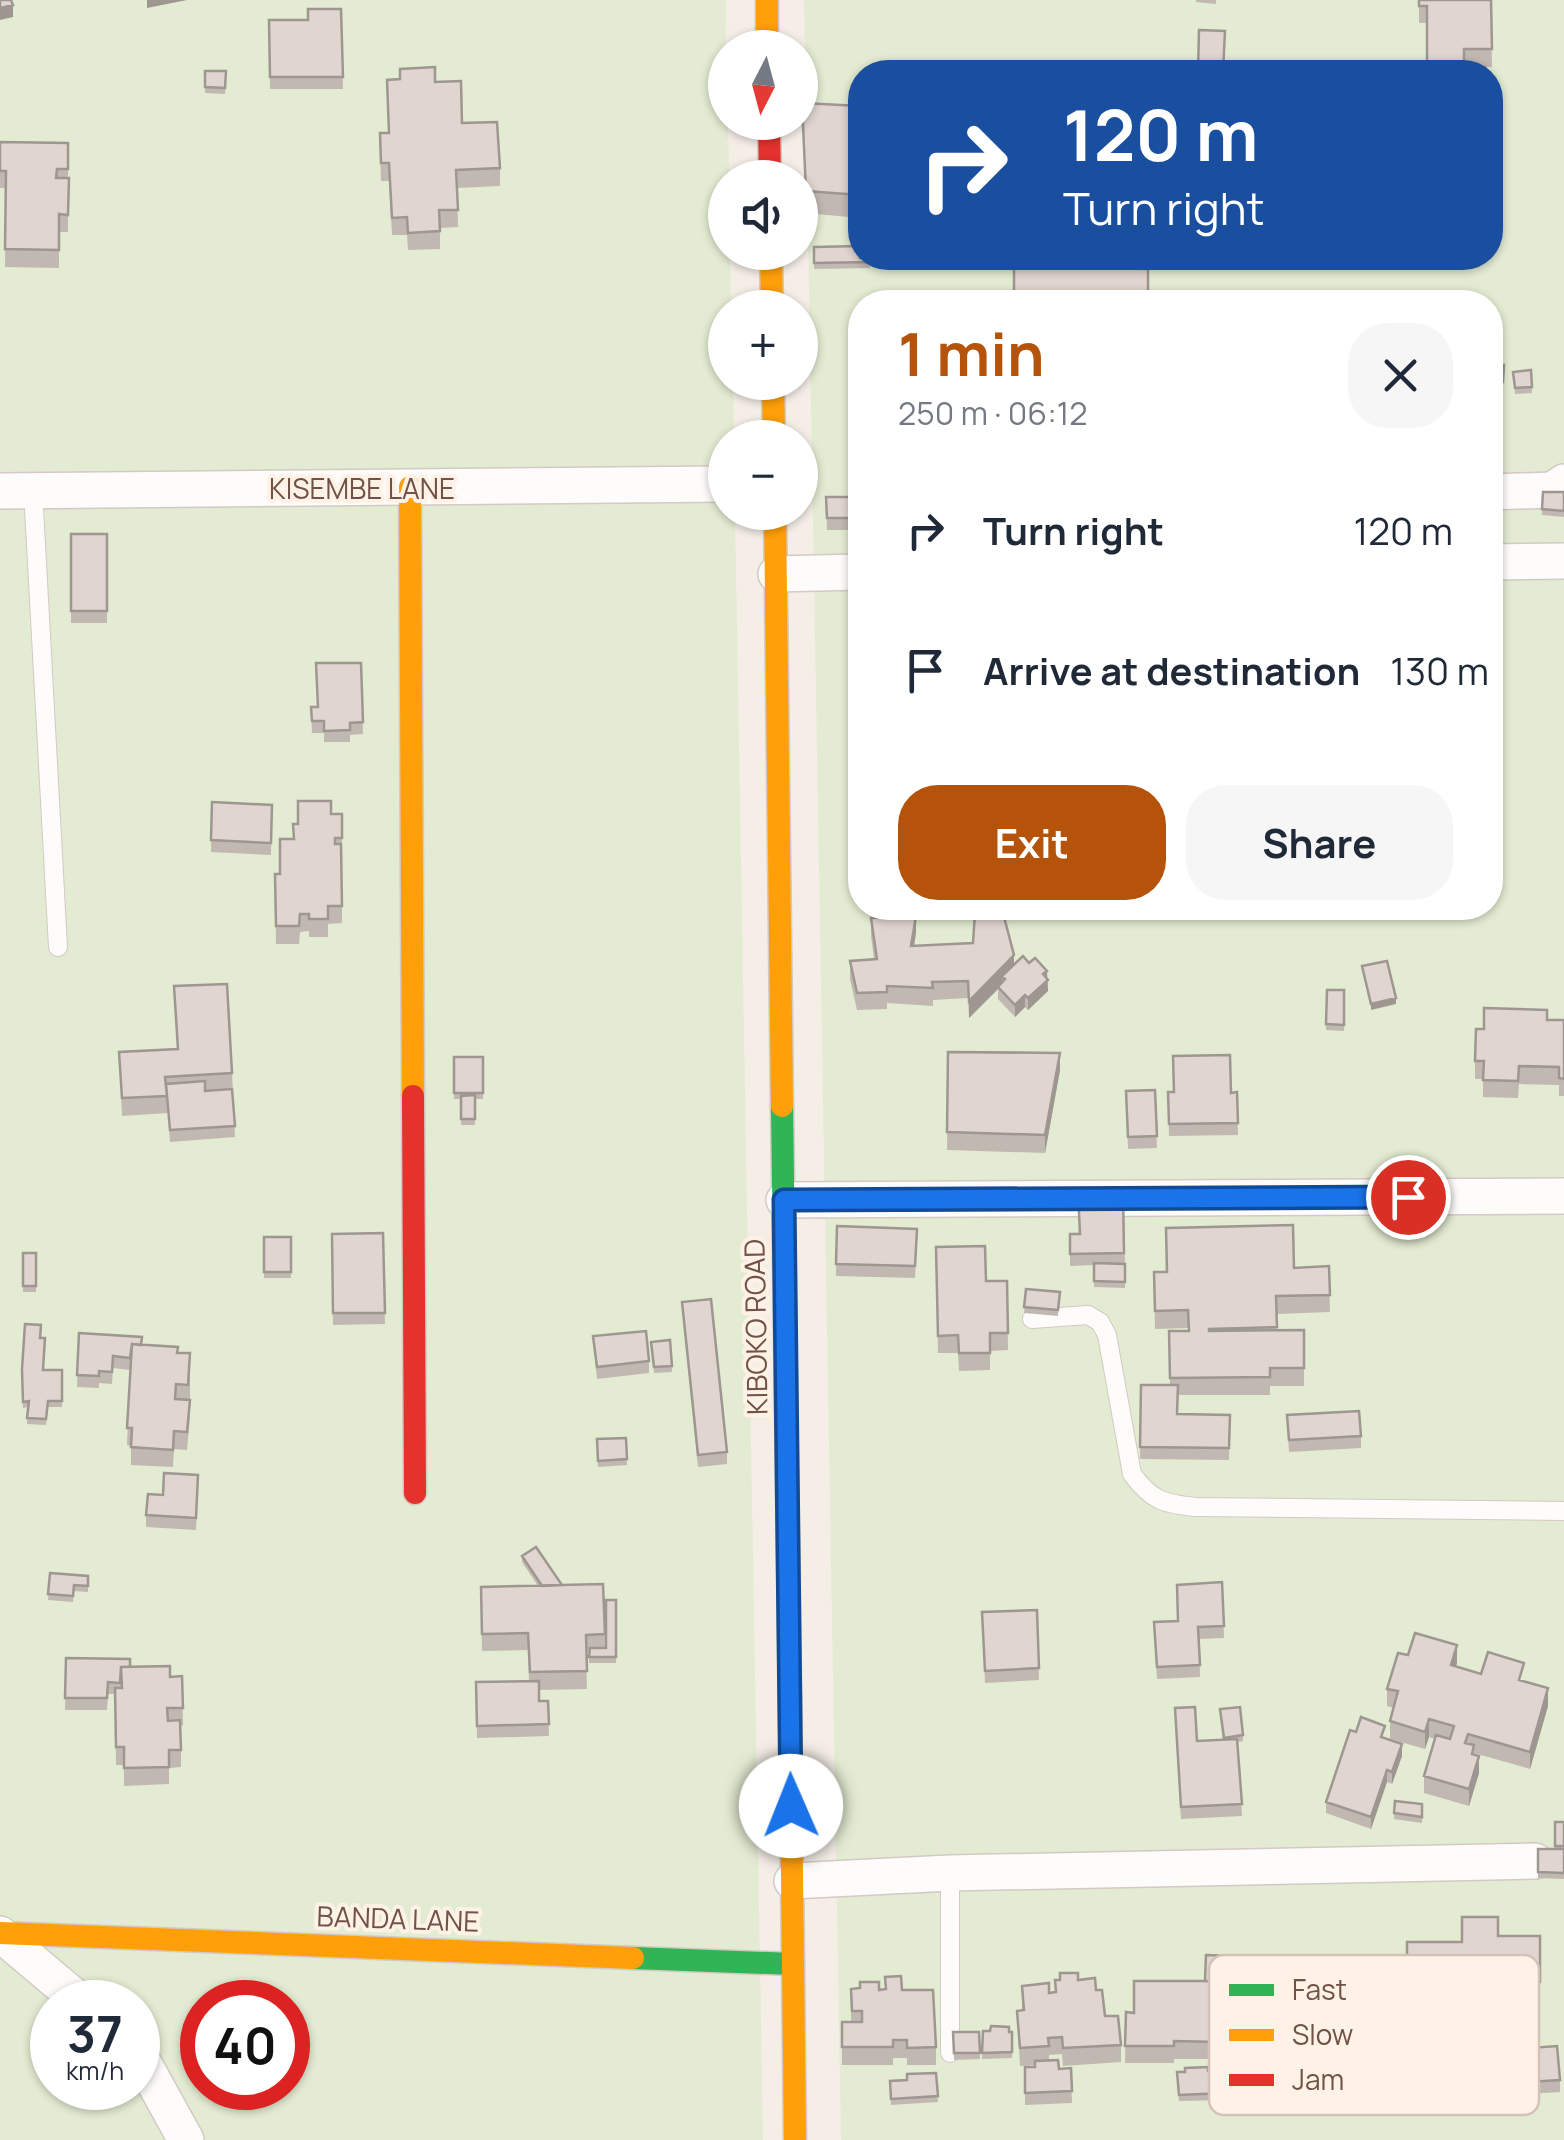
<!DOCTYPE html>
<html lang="en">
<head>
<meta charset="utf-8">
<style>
	:root { --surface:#fff; --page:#f6f6f7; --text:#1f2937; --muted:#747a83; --accent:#b45309 }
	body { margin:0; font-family:Manrope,sans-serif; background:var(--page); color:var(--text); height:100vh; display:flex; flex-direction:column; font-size:38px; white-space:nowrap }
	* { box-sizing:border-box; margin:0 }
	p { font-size:32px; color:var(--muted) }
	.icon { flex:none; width:55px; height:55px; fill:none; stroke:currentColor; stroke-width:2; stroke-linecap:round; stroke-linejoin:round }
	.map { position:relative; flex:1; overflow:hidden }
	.drawer { position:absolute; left:848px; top:290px; width:655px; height:630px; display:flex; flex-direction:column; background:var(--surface); border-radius:40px; box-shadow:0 2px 8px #0004 }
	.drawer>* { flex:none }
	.banner { position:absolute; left:848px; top:60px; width:655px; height:210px; border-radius:40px; box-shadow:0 2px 8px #0004; background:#1a4fa0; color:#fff; overflow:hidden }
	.needle { width:65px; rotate:186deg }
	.buttons { position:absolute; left:708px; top:30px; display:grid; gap:20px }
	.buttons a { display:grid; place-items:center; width:110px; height:110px; border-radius:50%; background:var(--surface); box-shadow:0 2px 8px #0004; font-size:50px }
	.speed { position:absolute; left:30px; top:1980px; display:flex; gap:20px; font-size:50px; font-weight:700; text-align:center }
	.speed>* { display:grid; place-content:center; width:130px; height:130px; border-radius:50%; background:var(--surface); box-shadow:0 2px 8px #0004; line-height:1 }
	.speed small { font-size:25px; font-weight:400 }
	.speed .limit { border:15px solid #d22; background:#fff; color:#111 }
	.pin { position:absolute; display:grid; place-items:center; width:85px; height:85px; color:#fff; margin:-42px; border:5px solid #fff; border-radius:50%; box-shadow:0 2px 10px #0007 }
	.me { position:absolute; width:110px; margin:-55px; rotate:359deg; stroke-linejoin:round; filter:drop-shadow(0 0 8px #0008) }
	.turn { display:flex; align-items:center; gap:35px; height:210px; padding:0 50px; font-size:45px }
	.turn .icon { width:130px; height:130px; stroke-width:2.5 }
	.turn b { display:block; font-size:70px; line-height:85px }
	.round { display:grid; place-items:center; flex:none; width:105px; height:105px; border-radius:40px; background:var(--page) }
	.head { display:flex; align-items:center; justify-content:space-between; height:170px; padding:0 50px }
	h1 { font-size:60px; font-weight:700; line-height:75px; color:var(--accent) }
	.action { display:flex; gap:20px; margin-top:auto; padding:20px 50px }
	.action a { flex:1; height:115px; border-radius:40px; background:var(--accent); color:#fff; font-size:40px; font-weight:700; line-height:115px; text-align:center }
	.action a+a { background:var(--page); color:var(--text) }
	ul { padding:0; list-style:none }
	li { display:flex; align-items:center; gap:30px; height:140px; padding:0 50px }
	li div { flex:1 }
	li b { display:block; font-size:38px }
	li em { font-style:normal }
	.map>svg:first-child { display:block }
	.green { fill:#e3ebd2; fill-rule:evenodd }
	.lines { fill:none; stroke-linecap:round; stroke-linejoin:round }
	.lane-casing { stroke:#d4c9c4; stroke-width:20 }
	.street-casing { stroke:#d4c9c4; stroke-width:38 }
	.fast-casing { stroke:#d4c9c4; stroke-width:25 }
	.slow-casing { stroke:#d4c9c4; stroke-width:25 }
	.jam-casing { stroke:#d4c9c4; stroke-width:25 }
	.lane { stroke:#fefcfb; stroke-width:18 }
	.street { stroke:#fefcfb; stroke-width:35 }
	.fast { stroke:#30b455; stroke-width:22 }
	.slow { stroke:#ff9f0a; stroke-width:22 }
	.jam { stroke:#e5322d; stroke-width:22 }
	.wall { fill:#c2b8b2 }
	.shaded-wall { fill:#9e9691 }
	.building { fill:#e1d6cf; stroke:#9e9691; stroke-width:2.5 }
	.route-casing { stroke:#114b97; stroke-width:25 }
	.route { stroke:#1a73e8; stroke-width:18 }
	.labels { text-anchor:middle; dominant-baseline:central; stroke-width:8; stroke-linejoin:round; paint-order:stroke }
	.street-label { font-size:28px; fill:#715249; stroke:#fef2e7 }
	.key { fill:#fef2e7; stroke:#d4c2b8; stroke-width:2.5 }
	.key-label { font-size:28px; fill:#715249 }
</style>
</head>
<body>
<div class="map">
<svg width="1564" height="2140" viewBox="0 0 1564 2140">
	<rect width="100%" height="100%" fill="#f5eee7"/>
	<path class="green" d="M0 0H726L725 122 728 123 729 177 725 178V252L730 253 731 307 725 308V382L733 383 734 437 725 438V512L735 513 763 2140H0ZM52 2002H138V2088H52ZM202 2002H288V2088H202Z
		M804 0H1564V2140H841ZM860 72H1490V258H860ZM860 302H1490V908H860Z"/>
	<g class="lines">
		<defs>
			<path id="lane" d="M33 490 58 947
				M1032 1319 1088 1315 1100 1322 1107 1335 1132 1474C1152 1501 1164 1504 1196 1507L1564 1511
				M950 2053V1873"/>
			<path id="street" d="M0 491 725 484
				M1490 492 1552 490 1564 482
				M1490 562 1564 561
				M776 574 860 572
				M784 1200 1564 1196
				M792 1881 950 1873 1535 1861
				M0 1934 81 2002
				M138 2053 186 2140"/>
			<path id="fast" d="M782 1106 790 1699
				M633 1958 793 1964"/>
			<path id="slow" d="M767 0V48
				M771 252 772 308
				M773 382 774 438
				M410 487 413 1096
				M775 512 782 1106
				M790 1699 795 2140
				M0 1933 633 1958"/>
			<path id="jam" d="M769 122 770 178
				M413 1096 415 1493"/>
		</defs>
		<use href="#lane" class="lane-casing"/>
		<use href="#street" class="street-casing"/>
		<use href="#fast" class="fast-casing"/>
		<use href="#slow" class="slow-casing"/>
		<use href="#jam" class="jam-casing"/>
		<use href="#lane" class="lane"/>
		<use href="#street" class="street"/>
		<use href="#fast" class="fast"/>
		<use href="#slow" class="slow"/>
		<use href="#jam" class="jam"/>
	</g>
	<path class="wall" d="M1196 0H1216V4L1196 2Z
		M1419 0H1491L1492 67H1464L1427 23H1419Z
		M341 9 343 89H270L269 20H308Z
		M226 71 225 94 205 93V87Z
		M435 82 462 123 500 168V186L457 188 458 227 440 228V249L408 250 407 235H392L389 181H381L380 151 388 133Z
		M802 103 860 106V218L806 213Z
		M0 142 68 143V232H59V268L5 267 6 188H0Z
		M814 247 870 258V268L814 269Z
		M1014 266 1148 269V302H1014Z
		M1490 364 1504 365 1503 388H1490Z
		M1531 370 1532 393 1515 394 1513 372Z
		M1543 492H1564V517L1542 515Z
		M826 497H860V530H827Z
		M71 534H107V623H71Z
		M361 663 363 734 350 735V742H324V733H312L311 707H317Z
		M212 802 272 805 271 855 211 852Z
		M331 814H342V923L328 924V937H309V931L300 932 299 944H276L275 874H280L298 824Z
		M871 918 916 933 914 946 1014 964 1047 978 1048 991 1028 1010 1025 1007 1015 1017 998 999V989L969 1018 968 998 933 1000V1006L887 1003V1009L857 1010 850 979V961L874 959 871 936Z
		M174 986 232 1073 235 1137 170 1142 167 1100V1113L122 1116 119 1052 177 1049Z
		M1327 990H1344V1031L1326 1030Z
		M1547 1020H1564V1096H1559V1085L1519 1084 1518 1098 1483 1097V1079H1475V1061L1484 1029Z
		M948 1052 1060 1070 1045 1153 947 1150Z
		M454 1057H483V1099H475V1125H461V1099H454Z
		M1155 1090 1157 1148 1128 1149 1126 1091Z
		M1168 1092H1237L1238 1135 1169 1136Z
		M1123 1191 1125 1264V1288L1094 1287V1265L1070 1266V1234H1079Z
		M837 1226 917 1229 915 1278 836 1276Z
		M383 1233 385 1324 333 1325 332 1234Z
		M264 1237H291V1278H264Z
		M936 1247 986 1281H1007L1008 1350 990 1351V1370L959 1371 958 1353H938Z
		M23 1253H36V1292H23Z
		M1329 1266 1330 1312 1277 1314V1330H1304V1386H1270V1395H1178V1414L1230 1415 1229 1460 1140 1459 1141 1385H1170L1169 1331H1188V1328L1155 1329 1154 1272Z
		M1026 1289 1060 1292 1058 1316 1024 1313Z
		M682 1302 727 1452V1464L698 1467Z
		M79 1333 178 1353 190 1371V1417L187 1450 174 1449 173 1467 131 1465V1446L127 1445 130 1370 113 1368 112 1384 99 1383V1388L77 1387Z
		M593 1336 649 1361V1373L597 1379Z
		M40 1338 44 1370H62V1407H48L46 1425 27 1424 28 1407 23 1408 22 1369Z
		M670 1340 672 1372 654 1373 651 1342Z
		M1287 1415 1361 1436V1448L1289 1452Z
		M626 1438 627 1465 598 1467 597 1439Z
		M198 1487 196 1530 146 1527V1515Z
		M522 1556 562 1585 603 1584 605 1648H606L616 1600V1663H589V1652H586L587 1689 539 1690V1701H548L549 1736 477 1738 476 1682 529 1681 528 1650 482 1651 481 1587 538 1586 522 1562Z
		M50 1573 88 1576V1592L74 1591 73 1602 48 1600Z
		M1222 1582 1224 1638 1199 1639 1200 1677 1157 1679 1154 1634 1178 1621Z
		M1037 1610 1039 1680 985 1683 982 1612Z
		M1408 1655 1457 1663 1456 1666 1481 1674 1524 1681 1548 1706 1530 1769 1474 1753 1479 1773 1469 1806 1424 1793V1776L1435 1739 1429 1737 1425 1749 1390 1739V1721L1394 1708 1387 1706V1689Z
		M66 1658 130 1667 170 1677 182 1676 183 1725 181 1726V1767L169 1768V1784L124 1786V1765H116L115 1694H108L107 1710H65Z
		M1220 1715 1243 1735V1741L1238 1742 1242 1816 1181 1819 1175 1720 1197 1741 1223 1740Z
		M1356 1732 1385 1738 1402 1756 1392 1784 1387 1782 1371 1829 1326 1813V1802Z
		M1422 1804V1823L1394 1819V1813Z
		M1555 1822H1564V1879L1538 1878V1849H1555Z
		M1498 1936H1540V2000H1492V2025L1420 2026V1996L1407 1997V1942H1462Z
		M1233 1956 1232 1989 1216 1988V2010H1220V2059H1174V2063H1125L1126 2012 1134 2013 1205 1981Z
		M1055 1980H1078L1096 1990 1105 2016 1121 2045V2062L1063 2066 1062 2054 1049 2055V2060L1059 2069 1071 2068 1072 2103 1025 2105V2067H1035V2065L1020 2066 1017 2011 1022 2010V1986L1049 1993 1055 1992Z
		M1376 1986 1382 2015H1398V2060L1337 2059V2040L1326 2039V2062L1296 2061V2004L1300 2005 1328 1990Z
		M851 1989 902 1990 936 2047V2065H907V2058H893V2065H842V2022H851Z
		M1230 2024 1257 2025 1256 2056H1229Z
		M1260 2025 1291 2026 1290 2056 1260 2055Z
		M1502 2029 1524 2038 1560 2080V2092L1484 2097 1483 2056 1495 2055V2041H1502Z
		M983 2031 1012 2032V2058L982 2059Z
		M953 2032H979L980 2059 954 2060Z
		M1303 2068 1349 2070 1348 2101 1301 2098Z
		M1208 2071 1224 2093V2100L1179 2101 1177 2072Z
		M1359 2071H1376V2096L1358 2095Z
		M936 2073 938 2102 891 2105 890 2081 907 2080Z"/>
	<path class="shaded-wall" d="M147 0H187L147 8Z
		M13 5V17L0 20V8Z
		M916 916V933L911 963V946Z
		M1014 955V972L1002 976V985L969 1018V1001Z
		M1047 971 1048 991 1028 1010V998Z
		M1025 995V1007L1015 1017V1005Z
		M1396 998V1004L1371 1010V1004Z
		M1060 1053V1070L1045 1153V1135Z
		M1457 1645V1663L1451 1682V1665Z
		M1548 1688V1706L1530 1769V1752Z
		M1429 1719V1737L1425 1749V1732Z
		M1402 1744V1756L1392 1784V1772Z
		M1479 1756V1773L1469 1806V1789Z
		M1387 1770V1782L1371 1829V1817Z"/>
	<path class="building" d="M0 0H11L13 5 0 8Z
		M1419 0H1491L1492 49H1464V72H1427V6H1419Z
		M308 9H341L343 77H270L269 20H308Z
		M1199 30 1225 31 1223 72H1198Z
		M435 67V82L461 81 462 123 497 122 500 168 456 170 458 210H439L440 231 408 233 407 217 392 218 389 163H381L380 133H389L387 80 400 79V69Z
		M205 71H226L225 88 205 87Z
		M802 103 860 106V195L806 191Z
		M0 142 68 143V169H57L56 178H69L68 215 59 214V250L5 249 6 171H0Z
		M860 246V258H870V262L814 263V247Z
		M1014 266 1148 269V301L1065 302V296L1014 294Z
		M1490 364 1504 365 1503 382H1490Z
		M1531 370 1532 387 1515 388 1513 372Z
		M1543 492H1564V511L1542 509Z
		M826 497H860V518H827Z
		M71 534H107V611H71Z
		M316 663H361L363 722 350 723V730L324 731V721H312L311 707H318Z
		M298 801H331V814H342V838H335V844H341L342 906H328V919H309V914H300L299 926H276L275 874H280V839H294L293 824H298Z
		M212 802 272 805 271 843 211 840Z
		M975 912 1003 913 1014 955 969 1001 968 981 932 982 933 988 887 986V992L857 993 850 961 877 959 871 918 916 916 911 946 973 943Z
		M1023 956 1029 963 1035 958 1047 971 1043 974 1048 980 1028 998 1025 995 1015 1005 998 987 1005 979 1002 976Z
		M1387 961 1396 998 1371 1004 1362 966Z
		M227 984 232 1073 165 1077 167 1096 122 1098 119 1052 178 1049 174 986Z
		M1327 990H1344V1025L1326 1024Z
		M1484 1008 1547 1010V1020H1564V1079L1559 1078V1067L1519 1066 1518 1081 1483 1080 1484 1061H1475L1476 1029H1484Z
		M948 1052 1060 1053 1045 1135 947 1132Z
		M1230 1055 1231 1093 1237 1092 1238 1123 1169 1124 1168 1092H1174L1173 1056Z
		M454 1057H483V1093H454Z
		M205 1081V1091L232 1089 235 1126 170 1130 166 1084Z
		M1155 1090 1157 1136 1128 1137 1126 1091Z
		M475 1095V1119H461V1096Z
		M1123 1191 1124 1253 1070 1254V1234H1080L1078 1192Z
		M1293 1225 1294 1268 1329 1266 1330 1295 1276 1296 1277 1327 1209 1329V1331L1304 1330V1368H1270V1377L1170 1378 1169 1331H1189L1188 1310 1155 1311 1154 1272H1167L1166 1228Z
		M837 1226 917 1229 915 1266 836 1264Z
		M383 1233 385 1313H333L332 1234Z
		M264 1237H291V1272H264Z
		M985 1246 986 1281H1007L1008 1333H990V1353H959L958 1335 938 1336 936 1247Z
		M23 1253H36V1286H23Z
		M1094 1263 1125 1264V1282L1094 1281Z
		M1026 1289 1060 1292 1058 1310 1024 1307Z
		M711 1299 727 1452 698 1455 682 1302Z
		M25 1324 41 1325 40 1338H45L43 1370H62V1401H48L46 1419 27 1418 29 1401 23 1402 22 1369Z
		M646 1331 649 1361 597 1367 593 1336Z
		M79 1333 142 1337 141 1345 132 1344 130 1358 113 1356 112 1372 99 1371V1376L77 1375Z
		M670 1340 672 1366 654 1367 651 1342Z
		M132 1344 178 1347 177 1353H190L188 1385 176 1384 175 1399 190 1400 187 1432 174 1431 173 1450 131 1447 132 1428H127Z
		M1141 1385H1178L1177 1414 1230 1415 1229 1448 1140 1447Z
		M1359 1411 1361 1436 1289 1440 1287 1415Z
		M626 1438 627 1459 598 1461 597 1439Z
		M164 1473 198 1475 196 1518 146 1515 148 1494 163 1495Z
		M536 1547 562 1585 542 1586 522 1556Z
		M50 1573 88 1576V1586L74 1585 73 1596 48 1594Z
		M1222 1582 1224 1626 1198 1627 1200 1665 1157 1667 1154 1622 1178 1621 1177 1585Z
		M603 1584 605 1634 586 1635 587 1671 530 1672 528 1633 482 1634 481 1587Z
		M606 1600H616V1657H589L590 1648H606Z
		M1037 1610 1039 1668 985 1671 982 1612Z
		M1415 1633 1457 1645 1451 1665 1481 1674 1488 1652 1524 1663 1519 1680 1548 1688 1530 1752 1468 1734 1465 1743 1474 1745 1472 1754 1479 1756 1469 1789 1424 1776 1436 1735 1450 1739 1454 1726 1429 1719 1425 1732 1390 1721 1398 1691 1387 1689 1398 1653 1408 1655Z
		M66 1658 130 1659V1667H121L120 1683 108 1682 107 1698H65Z
		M170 1666V1677L182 1676 183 1708H167L168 1721 180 1720 181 1750H169V1767L124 1768V1747H116L115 1688H122L121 1667Z
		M539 1681V1701H548L549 1724 477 1726 476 1682Z
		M1195 1707 1197 1741 1237 1739 1242 1804 1181 1807 1175 1708Z
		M1240 1707 1243 1735 1224 1738 1220 1709Z
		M1361 1717 1385 1726 1381 1737 1402 1744 1392 1772 1387 1770 1371 1817 1326 1802 1350 1730 1356 1732Z
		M1395 1801 1422 1804V1817L1394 1813Z
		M1555 1822H1564V1846H1555Z
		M1538 1849H1564V1873L1538 1872Z
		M1462 1917H1498V1936H1540V1982H1491L1492 2008H1420V1979H1407V1942H1462Z
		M1206 1955 1233 1956 1232 1983 1205 1981Z
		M1060 1973H1078V1980L1095 1978 1096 1990H1102L1105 2016H1118L1121 2045 1063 2048 1062 2037 1048 2038 1049 2046 1020 2048 1017 2011 1024 2010 1022 1986 1049 1983V1993L1056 1992 1055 1980H1060Z
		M901 1976 902 1990H933L936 2047 907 2048V2040H893V2047H842V2022H862V2011H852L851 1989 860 1988V1982H879V1990L886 1989 885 1977Z
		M1134 1981H1216V2010H1220V2042L1174 2041V2046H1125L1126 2012 1134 2013Z
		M991 2026 1009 2027V2032H1012V2052L982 2053 983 2031H990Z
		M1523 2027 1524 2038H1531V2048L1557 2046 1560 2080 1484 2085 1483 2056 1496 2055 1495 2041H1503L1502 2029Z
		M953 2032H979L980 2053H954Z
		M1058 2060 1059 2069 1071 2068 1072 2091 1025 2093V2067H1035V2061Z
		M1208 2067V2071H1223L1224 2093 1179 2095 1177 2072H1185V2068Z
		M936 2073 938 2096 891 2099 890 2081 907 2080V2074Z"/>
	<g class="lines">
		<defs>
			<path id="route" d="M791 1806 784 1200 1408 1197"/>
		</defs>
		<use href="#route" class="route-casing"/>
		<use href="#route" class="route"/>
	</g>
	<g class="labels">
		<g class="street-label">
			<text x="362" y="488">KISEMBE LANE</text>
			<text transform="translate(755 1327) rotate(-91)">KIBOKO ROAD</text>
			<text transform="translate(398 1918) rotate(2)">BANDA LANE</text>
		</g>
	</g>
	<rect x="1209" y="1955" width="330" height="160" rx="15" class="key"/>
	<rect x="1229" y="1984" width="45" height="12" fill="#30b455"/>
	<rect x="1229" y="2029" width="45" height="12" fill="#ff9f0a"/>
	<rect x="1229" y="2074" width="45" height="12" fill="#e5322d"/>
	<g class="key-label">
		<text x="1292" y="2000">Fast</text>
		<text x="1292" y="2045">Slow</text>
		<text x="1292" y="2090">Jam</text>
	</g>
</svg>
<div class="buttons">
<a><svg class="needle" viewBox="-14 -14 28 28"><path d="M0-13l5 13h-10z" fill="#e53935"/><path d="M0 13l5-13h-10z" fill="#747a83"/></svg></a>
<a><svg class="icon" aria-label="sound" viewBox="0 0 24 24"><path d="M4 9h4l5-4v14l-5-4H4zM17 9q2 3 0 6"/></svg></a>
<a>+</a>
<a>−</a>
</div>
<div class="speed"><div>37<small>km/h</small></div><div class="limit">40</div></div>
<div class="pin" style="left:1408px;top:1197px;background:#d93025"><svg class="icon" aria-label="arrive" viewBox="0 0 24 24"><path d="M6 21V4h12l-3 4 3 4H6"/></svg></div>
<svg class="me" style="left:791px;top:1806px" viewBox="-20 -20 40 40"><circle r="19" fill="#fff"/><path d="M0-13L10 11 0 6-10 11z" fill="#1a73e8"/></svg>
<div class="banner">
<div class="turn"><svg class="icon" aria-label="right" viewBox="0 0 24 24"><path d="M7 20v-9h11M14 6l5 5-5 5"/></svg><div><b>120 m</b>Turn right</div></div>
</div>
<section class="drawer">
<div class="head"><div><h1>1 min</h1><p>250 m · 06:12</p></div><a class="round"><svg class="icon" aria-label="close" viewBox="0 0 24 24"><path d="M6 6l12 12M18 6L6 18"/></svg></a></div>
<ul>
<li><svg class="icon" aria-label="right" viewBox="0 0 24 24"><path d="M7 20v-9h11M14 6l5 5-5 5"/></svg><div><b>Turn right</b></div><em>120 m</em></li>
<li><svg class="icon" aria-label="arrive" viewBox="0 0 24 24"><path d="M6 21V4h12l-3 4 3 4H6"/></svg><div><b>Arrive at destination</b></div><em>130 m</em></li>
</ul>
<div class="action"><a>Exit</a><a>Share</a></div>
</section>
</div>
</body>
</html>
